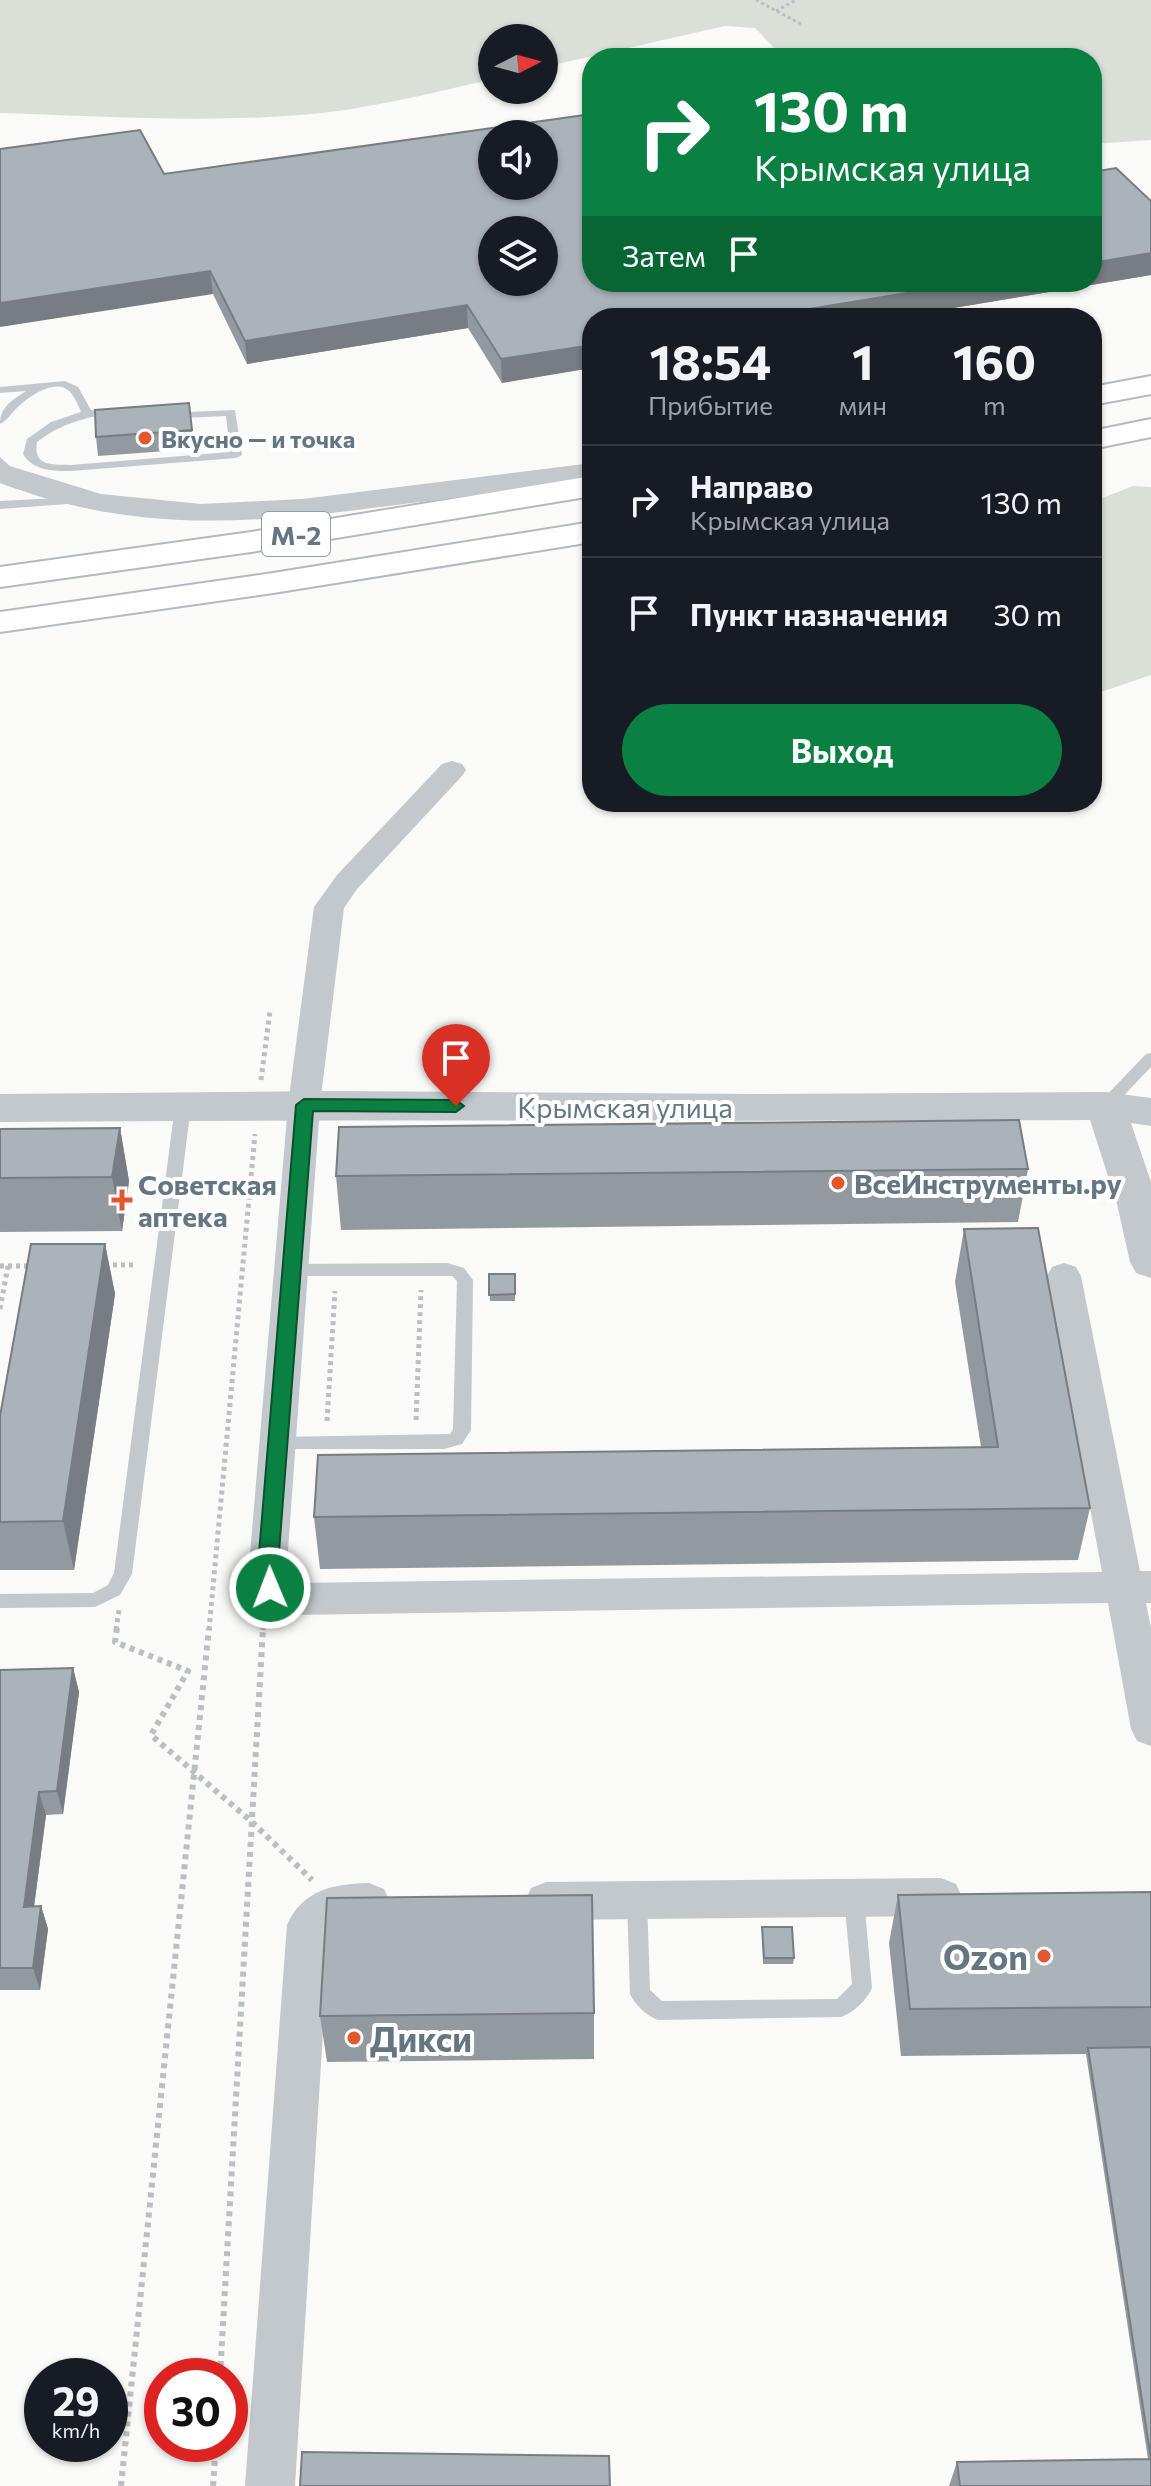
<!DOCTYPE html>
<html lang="ru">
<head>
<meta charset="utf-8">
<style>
	:root { --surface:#171b24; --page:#242831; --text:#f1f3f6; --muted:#9ea1a6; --line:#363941; --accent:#0b8043 }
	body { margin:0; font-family:Commissioner,sans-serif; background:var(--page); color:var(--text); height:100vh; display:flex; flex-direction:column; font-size:30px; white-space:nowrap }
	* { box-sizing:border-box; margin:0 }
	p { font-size:26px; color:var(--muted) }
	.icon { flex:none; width:44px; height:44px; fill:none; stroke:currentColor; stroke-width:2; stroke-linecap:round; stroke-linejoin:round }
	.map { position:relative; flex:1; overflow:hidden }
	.side { position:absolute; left:582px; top:308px; width:520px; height:504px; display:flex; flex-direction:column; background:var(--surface); border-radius:32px; box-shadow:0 2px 6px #0004 }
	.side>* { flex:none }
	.top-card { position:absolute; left:582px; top:48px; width:520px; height:244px; border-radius:32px; box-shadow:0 2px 6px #0004; background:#0b8043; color:#fff; overflow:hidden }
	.needle { width:52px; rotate:84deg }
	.fabs { position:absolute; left:478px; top:24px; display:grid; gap:16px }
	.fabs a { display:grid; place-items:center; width:80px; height:80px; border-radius:50%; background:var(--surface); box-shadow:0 2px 6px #0004; font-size:40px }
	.speed { position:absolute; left:24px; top:2358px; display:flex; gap:16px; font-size:40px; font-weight:700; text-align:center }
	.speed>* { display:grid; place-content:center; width:104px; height:104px; border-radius:50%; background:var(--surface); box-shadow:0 2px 6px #0004; line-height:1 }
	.speed small { font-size:20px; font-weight:400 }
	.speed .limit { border:12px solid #d22; background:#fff; color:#111 }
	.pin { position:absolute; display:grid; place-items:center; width:68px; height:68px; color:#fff; margin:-82px -34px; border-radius:50% 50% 50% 0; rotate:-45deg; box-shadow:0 0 8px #0007 }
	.pin .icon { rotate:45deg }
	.me { position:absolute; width:88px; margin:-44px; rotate:359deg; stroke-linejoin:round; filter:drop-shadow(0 0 6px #0008) }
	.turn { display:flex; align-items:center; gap:28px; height:168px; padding:0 40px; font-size:36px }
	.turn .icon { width:104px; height:104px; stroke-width:2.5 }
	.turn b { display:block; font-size:56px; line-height:68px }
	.then { display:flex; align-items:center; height:76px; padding:0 40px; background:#0003; gap:16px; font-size:30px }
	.eta { display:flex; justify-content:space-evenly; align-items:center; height:136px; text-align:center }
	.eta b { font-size:48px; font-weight:700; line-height:56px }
	.primary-button { display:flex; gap:16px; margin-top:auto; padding:16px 40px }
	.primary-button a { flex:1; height:92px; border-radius:48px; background:var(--accent); color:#fff; font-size:32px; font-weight:700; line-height:92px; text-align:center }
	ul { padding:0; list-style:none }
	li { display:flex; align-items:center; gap:24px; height:112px; padding:0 40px; border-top:2px solid var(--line) }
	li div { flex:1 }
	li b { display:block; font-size:30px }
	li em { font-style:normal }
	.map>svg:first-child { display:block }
	.green { fill:#dadfd7 }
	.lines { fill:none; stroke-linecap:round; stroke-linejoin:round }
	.motorway-casing { stroke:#b4b9bd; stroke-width:4 }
	.path-far2 { stroke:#bbbfc2; stroke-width:3; stroke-dasharray:3 3; stroke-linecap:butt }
	.path-far1 { stroke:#bbbfc2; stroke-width:5; stroke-dasharray:4 4; stroke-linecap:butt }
	.path { stroke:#bbbfc2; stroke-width:6; stroke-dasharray:5 5; stroke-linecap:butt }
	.service { fill:#c3c8cc; fill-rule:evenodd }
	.minor { fill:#c3c8cc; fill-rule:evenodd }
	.tertiary { fill:#c3c8cc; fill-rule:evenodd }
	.motorway { fill:#fff; fill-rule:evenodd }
	.wall { fill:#929a9f }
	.shaded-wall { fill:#777d82 }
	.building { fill:#aab3b9; stroke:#777d82; stroke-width:2; fill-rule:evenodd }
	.route { fill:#0b8043; stroke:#07532c; stroke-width:2 }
	.poi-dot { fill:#e4572e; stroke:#fff; stroke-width:3 }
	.labels { text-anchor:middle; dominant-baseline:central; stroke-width:8; stroke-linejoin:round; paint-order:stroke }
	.far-poi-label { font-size:24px; font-weight:bold; fill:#657683; stroke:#fff; text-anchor:start }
	.shield { fill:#fff; stroke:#939fa8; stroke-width:2 }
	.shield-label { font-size:26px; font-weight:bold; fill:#657683 }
	.street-label { font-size:28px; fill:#657683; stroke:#fff }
	.poi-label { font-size:28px; font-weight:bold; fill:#657683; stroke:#fff; text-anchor:start }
	.near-poi-label { font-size:34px; font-weight:bold; fill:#657683; stroke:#fff; text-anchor:end }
</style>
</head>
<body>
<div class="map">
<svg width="1151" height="2486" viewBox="0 0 1151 2486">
	<rect width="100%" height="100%" fill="#fafaf8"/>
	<path class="green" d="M0 0H1151V140L1092 144V58H784L755 28 725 26 544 67V38H492V79C428 94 365 110 300 115 201 123 99 116 0 113Z
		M1133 486 1151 487V675L1092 695V502Z"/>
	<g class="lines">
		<defs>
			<path id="motorway" d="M1151 376V394L1092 405V387Z
				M1151 419V437L1092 449V431Z
				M592 476V496L251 552 0 587V567L251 532Z
				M592 522V542L273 593 0 632V612L273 573Z"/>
		</defs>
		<use href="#motorway" class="motorway-casing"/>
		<path class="path-far2" d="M756 0 803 25
			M776 11 796 0"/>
		<path class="path-far1" d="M261 1080 270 1011
			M105 1265H136
			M0 1266H31
			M0 1309 8 1266
			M416 1420 421 1290
			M327 1421 335 1291
			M116 1630 119 1610
			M209 1630 255 1134
			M263 1630 264 1619"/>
		<path class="path" d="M117 1628 115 1642 188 1671 151 1735 252 1822 312 1880
			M220 2376 263 1628
			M121 2486 209 1628
			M213 2486 216 2444"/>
		<path class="service" d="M65 381 78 387 91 410 135 406 165 413 235 410 242 455 236 458 71 471C53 471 33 471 23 454L27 439 51 422 81 412C78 405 74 395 68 390 54 379 28 397 18 407 11 413 8 420 0 424 0 407 12 400 26 391L0 393V387ZM135 412 165 419 226 416 230 452 71 465C52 464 33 467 37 442 67 419 98 414 135 412Z
			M0 457 23 478V482H15L0 467Z
			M77 497 83 501 81 503 0 509V501Z
			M1151 1053V1067L1110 1110H1100L1097 1106 1100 1102 1146 1054Z
			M183 1101 191 1106 132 1574 120 1595 95 1607 0 1608V1594L93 1593 108 1585 114 1573 175 1106Z
			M447 1263 464 1268 473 1280 471 1430 462 1444 444 1449H271L268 1444 271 1439 277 1437 450 1434 453 1429 457 1281 452 1276H291L283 1270 291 1264Z
			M854 1889 861 1892 864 1898 872 1988C867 2000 853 2013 841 2017L658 2020C647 2016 635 2005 630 1994L627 1900 630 1894 637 1891 644 1894 647 1900 650 1990 662 2001 837 1999 852 1984 844 1898 847 1892Z"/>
		<path class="minor" d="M452 761 462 764 466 770 462 776 357 889 344 908 320 1105 286 1578 294 1583 1102 1572 1047 1276 1052 1267 1064 1263 1076 1267 1081 1276 1140 1571H1151V1603H1146L1151 1628V1746L1137 1741 1131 1729 1108 1603 294 1615C269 1610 257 1602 248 1578L288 1105 314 907 337 875 442 764Z
			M941 1878 956 1884 962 1897 956 1910 941 1916 546 1920 531 1914 525 1901 531 1888 546 1882Z
			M369 1883 384 1889 390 1902 384 1915 369 1921 344 1922 329 1934 295 2486H245L287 1925C303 1889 334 1884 369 1883Z"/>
		<path class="tertiary" d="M0 463 101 494 201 504 302 499 592 463V481C529 489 466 496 404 504 258 523 141 536 0 483Z
			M336 1091 755 1094 1105 1092 1151 1098V1126L1131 1123 1151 1182V1278L1136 1273 1130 1262 1117 1204 1090 1120C726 1122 363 1119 0 1122V1094Z"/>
		<use href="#motorway" class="motorway"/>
	</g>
	<path class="wall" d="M164 174 592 282 1151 275 893 318H592L502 383 468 328 247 364 213 294Z
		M189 403 194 449 98 456 96 437Z
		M120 1128 129 1181 122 1231 0 1232V1129Z
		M1028 1169 1018 1222 341 1230 336 1176Z
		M964 1229 1090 1508 1078 1560 320 1569 314 1517 981 1447 955 1282Z
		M105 1244 115 1294 74 1570H0V1416Z
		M489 1274H515V1301H490Z
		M73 1668 79 1692 63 1814 46 1815 34 1907 41 1906 48 1929 40 1990H0V1670Z
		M1151 1892V2486H949L957 2462 1148 2459 1086 2054 901 2056 889 1943 898 1895Z
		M762 1927 794 1958 793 1964H763Z
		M594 2013V2059L327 2062 320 2016Z"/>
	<path class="shaded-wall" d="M1151 253V275L893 318H754L974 282H1092V263Z
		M210 271 213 294 0 327V303Z
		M467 305 468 328 247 364 245 341Z
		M592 345V368L502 383 501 359Z
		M120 1128 129 1181 122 1231 112 1177Z
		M105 1244 115 1294 74 1570 63 1521Z
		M73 1668 79 1692 63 1814 57 1791Z
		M39 1792 46 1815 31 1929 24 1907Z
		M41 1906 48 1929 40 1990 33 1968Z"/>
	<path class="building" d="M592 114V282H974L754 318H592V345L501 359 467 305 245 341 210 271 0 303V149L140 130 164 174ZM492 134H544V186H492ZM492 230H544V282H492Z
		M1116 168 1151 201V253L1092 263V172Z
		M189 403 192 430 96 437 95 410Z
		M1019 1120 1028 1169 336 1176 339 1127Z
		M120 1128 112 1177 0 1178V1129Z
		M1038 1228 1090 1508 314 1517 318 1455 998 1447 964 1229Z
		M31 1244H105L63 1521 0 1522V1416Z
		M489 1274H515V1294L489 1295Z
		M73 1668 57 1791 39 1792 24 1907 41 1906 33 1968H0V1670Z
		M1151 1892V2007L910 2009 898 1895Z
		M592 1895 594 2013 320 2016 327 1898Z
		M762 1927H792L794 1958H764Z
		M1151 2047V2459L1088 2048Z
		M302 2452 609 2456 610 2486H300Z
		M1151 2459V2486H960L957 2462Z"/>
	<path class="route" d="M304 1099 456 1100 464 1106 456 1112 313 1111 277 1578 280 1588 277 1594 270 1596 263 1594 257 1578 296 1105Z"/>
	<g class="poi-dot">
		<circle cx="145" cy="438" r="8"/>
		<circle cx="838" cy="1183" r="8"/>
		<path d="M118 1188h8v8h8v8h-8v8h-8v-8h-8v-8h8z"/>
		<circle cx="1044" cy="1956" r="8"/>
		<circle cx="354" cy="2038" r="8"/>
	</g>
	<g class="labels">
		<g class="far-poi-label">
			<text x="161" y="438">Вкусно — и точка</text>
		</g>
		<rect class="shield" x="262" y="512" width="68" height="44" rx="6"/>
		<g class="shield-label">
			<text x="296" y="534">М-2</text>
		</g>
		<g class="street-label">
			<text x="625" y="1107">Крымская улица</text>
		</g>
		<g class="poi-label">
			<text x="854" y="1183">ВсеИнструменты.ру</text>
			<text x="138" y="1184">Советская<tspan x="138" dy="32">аптека</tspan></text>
		</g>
		<g class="near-poi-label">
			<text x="1028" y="1956">Ozon</text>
			<text x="370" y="2038" text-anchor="start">Дикси</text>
		</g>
	</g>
</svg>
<div class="fabs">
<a><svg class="needle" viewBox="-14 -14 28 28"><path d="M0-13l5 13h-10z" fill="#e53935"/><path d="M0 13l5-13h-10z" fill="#9ea1a6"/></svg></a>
<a><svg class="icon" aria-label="sound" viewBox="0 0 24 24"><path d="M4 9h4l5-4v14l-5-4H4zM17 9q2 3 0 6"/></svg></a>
<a><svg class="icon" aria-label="layers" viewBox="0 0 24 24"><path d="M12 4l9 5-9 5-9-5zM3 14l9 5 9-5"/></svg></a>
</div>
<div class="speed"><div>29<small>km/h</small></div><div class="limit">30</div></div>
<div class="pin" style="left:456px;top:1106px;background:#d93025"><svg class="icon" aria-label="arrive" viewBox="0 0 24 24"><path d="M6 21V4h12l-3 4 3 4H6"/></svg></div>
<svg class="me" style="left:270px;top:1588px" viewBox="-20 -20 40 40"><circle r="17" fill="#0b8043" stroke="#fff" stroke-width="3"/><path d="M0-11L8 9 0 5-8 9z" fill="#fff"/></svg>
<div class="top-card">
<div class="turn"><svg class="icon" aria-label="right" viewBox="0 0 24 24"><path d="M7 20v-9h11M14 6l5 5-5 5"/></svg><div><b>130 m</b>Крымская улица</div></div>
<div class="then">Затем<svg class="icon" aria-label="arrive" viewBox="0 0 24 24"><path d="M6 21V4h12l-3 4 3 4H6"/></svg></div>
</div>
<section class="side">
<div class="eta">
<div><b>18:54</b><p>Прибытие</p></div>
<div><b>1</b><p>мин</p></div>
<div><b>160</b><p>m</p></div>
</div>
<ul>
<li><svg class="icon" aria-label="right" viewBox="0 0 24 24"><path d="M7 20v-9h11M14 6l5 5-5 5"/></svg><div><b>Направо</b><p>Крымская улица</p></div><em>130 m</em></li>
<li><svg class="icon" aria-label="arrive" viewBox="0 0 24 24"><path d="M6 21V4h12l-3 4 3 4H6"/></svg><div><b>Пункт назначения</b></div><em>30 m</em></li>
</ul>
<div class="primary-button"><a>Выход</a></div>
</section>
</div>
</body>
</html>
